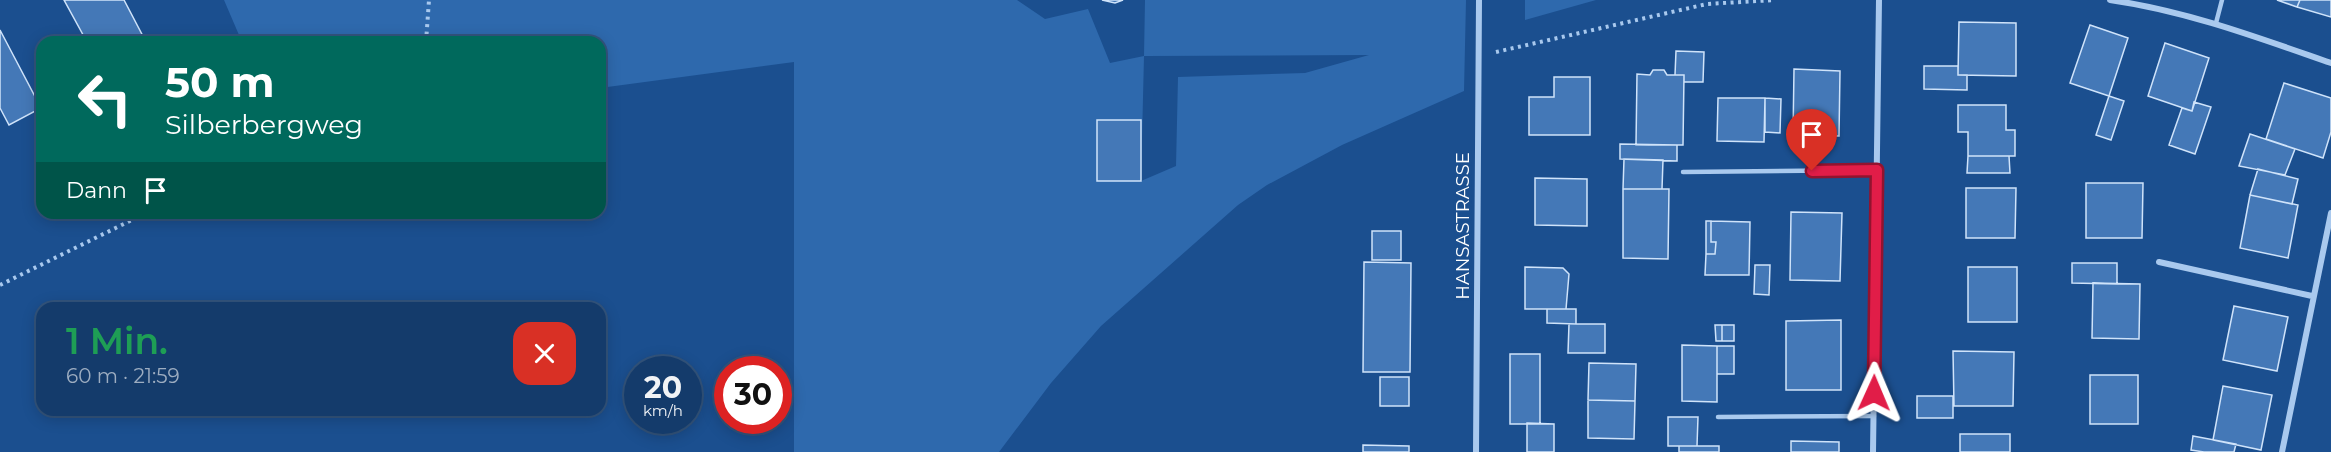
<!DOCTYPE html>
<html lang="de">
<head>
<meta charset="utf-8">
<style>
	:root { --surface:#143b6b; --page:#1d4271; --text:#f1f3f6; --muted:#9dadc1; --line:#33557e }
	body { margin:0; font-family:Montserrat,sans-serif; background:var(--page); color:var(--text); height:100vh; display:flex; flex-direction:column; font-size:22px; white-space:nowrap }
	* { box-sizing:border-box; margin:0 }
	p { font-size:20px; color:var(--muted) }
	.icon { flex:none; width:33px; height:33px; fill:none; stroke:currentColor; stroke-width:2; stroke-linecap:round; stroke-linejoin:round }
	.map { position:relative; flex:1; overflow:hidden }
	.drawer { position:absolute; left:36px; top:302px; width:570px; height:114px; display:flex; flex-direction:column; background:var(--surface); border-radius:18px; box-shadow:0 3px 15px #0003,0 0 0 2px var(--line) }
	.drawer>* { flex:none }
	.top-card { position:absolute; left:36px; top:36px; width:570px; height:183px; border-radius:18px; box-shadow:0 3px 15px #0003,0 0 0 2px var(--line); background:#00695c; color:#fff; overflow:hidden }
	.speed { position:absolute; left:624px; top:356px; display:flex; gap:12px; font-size:30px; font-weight:700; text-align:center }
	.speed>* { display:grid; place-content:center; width:78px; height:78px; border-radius:50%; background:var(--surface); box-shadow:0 3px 15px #0003,0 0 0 2px var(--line); line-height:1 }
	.speed small { font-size:15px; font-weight:400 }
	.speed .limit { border:9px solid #d22; background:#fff; color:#111 }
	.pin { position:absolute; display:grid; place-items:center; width:51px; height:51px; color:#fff; margin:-62px -26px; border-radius:50% 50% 50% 0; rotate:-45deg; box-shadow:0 0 6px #0007 }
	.pin .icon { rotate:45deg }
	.me { position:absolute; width:66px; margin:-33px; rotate:1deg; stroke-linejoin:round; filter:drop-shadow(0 0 4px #0008) }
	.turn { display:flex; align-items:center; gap:21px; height:126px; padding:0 30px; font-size:27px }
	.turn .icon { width:78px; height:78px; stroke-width:2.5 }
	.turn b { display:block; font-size:42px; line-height:51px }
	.then { display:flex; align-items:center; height:57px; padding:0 30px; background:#0003; gap:12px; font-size:22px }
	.round { display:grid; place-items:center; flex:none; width:63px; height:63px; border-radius:18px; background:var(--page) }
	.head { display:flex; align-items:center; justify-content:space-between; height:102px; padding:0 30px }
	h1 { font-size:36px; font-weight:600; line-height:45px; color:#1e9e55 }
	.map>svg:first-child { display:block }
	.green { fill:#2e69ad; fill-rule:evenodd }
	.building { fill:#4478b7; stroke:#cfe3fa; stroke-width:1.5 }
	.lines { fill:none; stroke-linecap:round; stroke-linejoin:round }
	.path { stroke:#a9c9ee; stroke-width:4; stroke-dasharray:3 4.5; stroke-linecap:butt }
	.lane { stroke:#a9c9ee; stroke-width:4.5 }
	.street { stroke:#a9c9ee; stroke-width:6 }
	.route-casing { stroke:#92132f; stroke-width:15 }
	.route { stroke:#e11d48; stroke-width:10 }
	.labels { text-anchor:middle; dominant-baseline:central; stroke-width:6; stroke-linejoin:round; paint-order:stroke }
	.street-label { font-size:18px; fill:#fff; stroke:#1b4f8f }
</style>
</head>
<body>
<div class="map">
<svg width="2331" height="452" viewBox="0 0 2331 452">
	<rect width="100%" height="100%" fill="#1b4f8f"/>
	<path class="green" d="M224 0H1017L1045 19 1088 9 1110 63 1144 56 1145 0H1466L1464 91 1342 145 1267 185 1238 205 1101 326 1051 383 999 452H794V62L600 88V42H242ZM1369 55 1305 73 1178 77 1176 166 1141 181 1144 56Z
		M1525 0H1596L1525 20Z"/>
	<path class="building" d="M64 0H124L146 42H87Z
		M1102 0H1123L1115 3Z
		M2277 0H2300L2297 7Z
		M2300 0H2331V17L2297 7Z
		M1959 22 2016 23V76L1958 75Z
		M2090 25 2128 38 2109 96 2070 83Z
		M0 30 41 108 9 125 0 108Z
		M2165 43 2209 58 2192 111 2148 96Z
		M1676 51 1704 52 1703 82H1684V75H1675Z
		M1924 66H1958V75H1967V90L1924 89Z
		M1794 69 1840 71 1839 136 1793 135Z
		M1653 70H1664L1667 75H1684L1683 145H1636L1637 74 1650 75Z
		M1554 77H1590V135H1529V97H1554Z
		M2284 83 2331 98V132L2323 158 2266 139Z
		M2109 96 2124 101 2111 140 2096 135Z
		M1718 98H1765L1764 142 1717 141Z
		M1765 98 1781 99 1780 133 1765 132Z
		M2194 102 2211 107 2195 154 2169 145 2182 108 2192 111Z
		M1958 105H2006V130H2015V156H1968V132H1958Z
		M1097 120H1141V181H1097Z
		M2250 134 2295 149 2285 175 2239 166Z
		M1620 144 1677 145V161L1620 159Z
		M1968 156H2009L2010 173H1967Z
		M1624 159 1663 160 1662 189H1623Z
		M2258 169 2298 179 2292 204 2250 195Z
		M1535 178 1587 179V226L1535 225Z
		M2086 183H2143L2142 238H2086Z
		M1966 188H2016L2015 238H1966Z
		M1623 189H1669L1668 259 1623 258Z
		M2250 195 2298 205 2288 258 2240 248Z
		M1791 212 1842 213 1840 281 1790 280Z
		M1706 221H1711V242H1716L1715 254H1706Z
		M1711 221 1750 222 1749 275H1705L1706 254H1715L1716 242H1711Z
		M1372 231H1401V260H1372Z
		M1364 262 1411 263 1410 372H1363Z
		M2072 263H2117V284L2072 283Z
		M1755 265H1770L1769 295 1754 294Z
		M1525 267 1563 268 1569 274 1566 309H1525Z
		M1968 267H2017V322H1968Z
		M2093 283 2140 284 2139 339 2092 338Z
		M2234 306 2288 317 2277 371 2223 360Z
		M1547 309H1576V324L1547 323Z
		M1841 320V390H1786V321Z
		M1569 324H1605V353H1568Z
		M1715 325H1722V341H1716Z
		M1722 325H1734V341H1722Z
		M1682 345 1717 346V402L1682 401Z
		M1717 346H1734V374H1717Z
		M1953 351 2014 352 2013 406H1954Z
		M1510 354H1540V424H1510Z
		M1589 363 1636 364 1635 401 1588 400Z
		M2090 375H2138V424H2090Z
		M1380 377H1409V406H1380Z
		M2223 386 2272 395 2261 450 2213 440Z
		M1917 396H1953V418H1917Z
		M1588 400 1635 401 1634 439 1588 438Z
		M1668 417H1698L1697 446H1668Z
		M1527 423 1554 424V452H1527Z
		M1960 434H2010V452H1960Z
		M2193 436 2236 444 2234 452H2204L2191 450Z
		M1791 441 1839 442V452H1791Z
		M1363 445 1409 446V452H1363Z
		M1679 446H1719V452H1679Z"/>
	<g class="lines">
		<path class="path" d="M426 42 429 0
			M1496 52 1707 4 1775 0
			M0 285 146 213"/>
		<path class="lane" d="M2216 23 2222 0
			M1683 172 1877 170
			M1718 417 1874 416"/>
		<path class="street" d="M2110 0C2187 11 2259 38 2331 63
			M2159 262 2312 296
			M1476 452 1479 0
			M1873 452 1879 0
			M2282 452 2331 213"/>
	</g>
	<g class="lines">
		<defs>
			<path id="route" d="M1812 171 1877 170 1874 393"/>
		</defs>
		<use href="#route" class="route-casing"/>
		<use href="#route" class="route"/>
	</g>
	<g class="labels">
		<g class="street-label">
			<text transform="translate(1463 226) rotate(-90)">HANSASTRASSE</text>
		</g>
	</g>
</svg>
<div class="speed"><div>20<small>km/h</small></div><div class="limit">30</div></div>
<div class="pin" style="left:1812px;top:171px;background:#d93025"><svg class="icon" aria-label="arrive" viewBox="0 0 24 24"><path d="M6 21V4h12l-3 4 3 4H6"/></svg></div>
<svg class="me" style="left:1874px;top:393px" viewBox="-20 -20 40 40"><path d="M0-17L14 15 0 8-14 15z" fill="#e11d48" stroke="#fff" stroke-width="4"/></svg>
<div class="top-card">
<div class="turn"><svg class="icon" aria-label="left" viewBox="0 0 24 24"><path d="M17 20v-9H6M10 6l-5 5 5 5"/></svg><div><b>50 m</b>Silberbergweg</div></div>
<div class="then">Dann<svg class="icon" aria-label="arrive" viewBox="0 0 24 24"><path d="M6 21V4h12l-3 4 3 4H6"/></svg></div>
</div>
<section class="drawer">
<div class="head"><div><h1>1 Min.</h1><p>60 m · 21:59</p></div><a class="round" style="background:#d93025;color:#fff"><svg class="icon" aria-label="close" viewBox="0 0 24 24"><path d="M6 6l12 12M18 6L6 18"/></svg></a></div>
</section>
</div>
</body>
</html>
